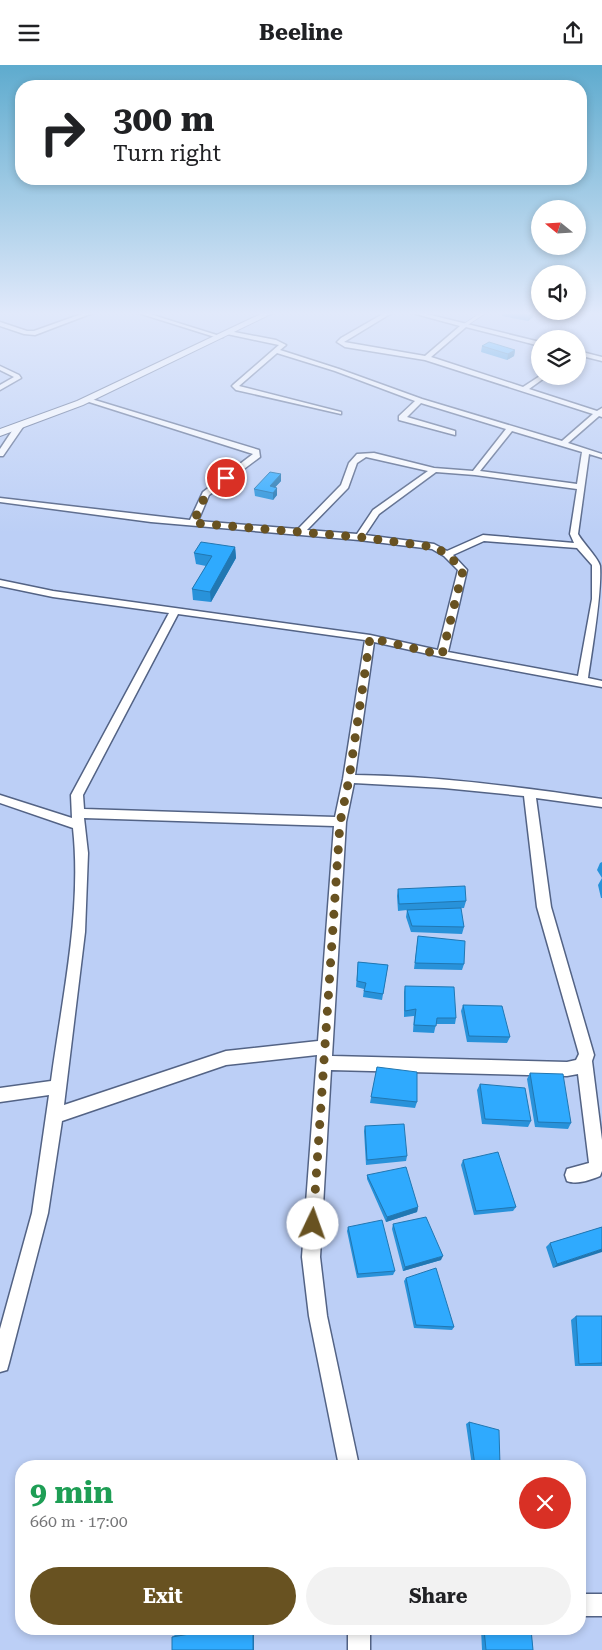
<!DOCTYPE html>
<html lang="en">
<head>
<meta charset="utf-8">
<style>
	:root { --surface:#fff; --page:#f2f2f2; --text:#202124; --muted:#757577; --accent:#685221 }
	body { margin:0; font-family:"Roboto Serif",serif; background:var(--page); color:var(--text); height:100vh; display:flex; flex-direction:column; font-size:19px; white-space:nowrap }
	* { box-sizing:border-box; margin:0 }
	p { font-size:16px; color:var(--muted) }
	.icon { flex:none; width:28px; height:28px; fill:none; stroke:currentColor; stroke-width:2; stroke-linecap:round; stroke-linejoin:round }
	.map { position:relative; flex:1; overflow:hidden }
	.sheet { position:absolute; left:15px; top:1395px; width:571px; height:175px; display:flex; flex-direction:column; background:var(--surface); border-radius:20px; box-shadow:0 2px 8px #0003 }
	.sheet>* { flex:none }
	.hud { position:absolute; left:15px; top:15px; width:572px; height:105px; border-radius:20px; box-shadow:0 2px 8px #0003; background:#fff; color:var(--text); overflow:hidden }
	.needle { width:32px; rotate:288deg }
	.buttons { position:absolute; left:531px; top:135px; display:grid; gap:10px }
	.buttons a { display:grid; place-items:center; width:55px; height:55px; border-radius:50%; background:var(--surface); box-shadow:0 2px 8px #0003; font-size:25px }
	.pin { position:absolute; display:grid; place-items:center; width:42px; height:42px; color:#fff; margin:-21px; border:2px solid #fff; border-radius:50%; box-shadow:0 1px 5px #0007 }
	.me { position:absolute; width:55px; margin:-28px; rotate:3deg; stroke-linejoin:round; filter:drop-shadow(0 0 4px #0008) }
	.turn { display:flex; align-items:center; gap:18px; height:105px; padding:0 15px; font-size:22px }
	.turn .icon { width:65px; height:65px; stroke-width:2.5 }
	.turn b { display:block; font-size:35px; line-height:42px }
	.round { display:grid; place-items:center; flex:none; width:52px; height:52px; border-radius:26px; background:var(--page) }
	.head { display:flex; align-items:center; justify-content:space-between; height:85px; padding:0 15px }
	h1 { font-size:30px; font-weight:700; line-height:38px; color:#1e9e55 }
	.button { display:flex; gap:10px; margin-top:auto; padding:10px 15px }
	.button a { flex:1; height:58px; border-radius:30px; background:var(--accent); color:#fff; font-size:20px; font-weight:700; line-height:58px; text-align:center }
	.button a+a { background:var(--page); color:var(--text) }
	header { display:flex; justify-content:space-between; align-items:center; height:65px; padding:0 15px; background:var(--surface); font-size:22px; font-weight:700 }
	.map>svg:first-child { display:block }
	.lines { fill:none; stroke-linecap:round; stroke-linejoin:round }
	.lane-casing { stroke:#536385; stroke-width:4.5 }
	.street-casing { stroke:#536385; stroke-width:3 }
	.secondary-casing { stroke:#536385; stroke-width:2 }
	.lane { stroke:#fff; stroke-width:3 }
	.street { fill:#fff; fill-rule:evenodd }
	.secondary { fill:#fff; fill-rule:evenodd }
	.wall { fill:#2892da }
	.shaded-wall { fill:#2177b2 }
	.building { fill:#2faafe; stroke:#2177b2 }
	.route { stroke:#685221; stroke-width:9; stroke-dasharray:0 16.2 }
</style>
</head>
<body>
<header><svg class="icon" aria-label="menu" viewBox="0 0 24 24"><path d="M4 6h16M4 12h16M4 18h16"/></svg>Beeline<svg class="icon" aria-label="share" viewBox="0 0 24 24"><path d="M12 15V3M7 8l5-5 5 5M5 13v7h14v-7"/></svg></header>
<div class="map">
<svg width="602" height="1585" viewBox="0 0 602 1585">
	<rect width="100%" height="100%" fill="#bccff6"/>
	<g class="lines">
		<defs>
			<path id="lane" d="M465 260 486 246"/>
			<path id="street" d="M90 246H98L35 270 24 269 0 261V257L27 266H34Z
				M132 246H140L223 272 218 273Z
				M388 246H395L344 277 425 291 460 261 405 246H414L540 277V281L466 262 431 292 523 322 540 311H547L529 324 597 346 602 343V352L599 351 568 378 602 389V393L589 389 578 469C583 478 599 494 600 501 602 527 592 585 588 613L602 616V622L442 592 374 577 355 710C438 711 520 722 602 734V742L536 733 551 842 594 990 592 996 602 1075V1106L600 1111C590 1115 577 1120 567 1116L565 1110 567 1104 589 1098 578 1009 567 1011 331 1005 320 1192 327 1251 359 1401H339L309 1251 302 1192 317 990 226 1000 62 1056 48 1148 9 1298 7 1305 0 1307V1264L32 1148 49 1030 0 1037V1023L51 1016C62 933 82 846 73 763L0 738V730L72 753 71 730 169 548 53 532 0 521V515L53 526 370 570 438 585 458 505 444 491 432 484 359 475 151 457 0 437V433L190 455 203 427 253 389 86 336 85 335 88 333 259 385 260 392 209 430 198 456 298 464 341 420 349 398 357 389 374 388 434 403 473 406 506 364 421 338 407 352 455 366V370L399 355V351L415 336 335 306 277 288 239 321 341 347V349L236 325 232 321 233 320 279 280 227 269 229 266 276 275 286 280 280 285 339 304 422 334 562 376 593 349 425 295 345 282 337 277 341 273ZM512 366 582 387 577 419 480 406ZM366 392 428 406 373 445 357 469 307 465 348 423 357 398ZM436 407 475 410 577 424 570 469 574 478 483 470 447 486 434 479 365 470 379 449ZM484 476 577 483 592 500V534L578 611 448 587 467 505 453 490ZM178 549 365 575 343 714 335 752 84 744 83 730ZM354 718 444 723 524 731 537 842 579 989 576 995 567 997 332 991 346 757ZM84 753 334 761 318 976 226 986 64 1040 85 867 88 788Z
				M578 286 602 292V296L578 290Z
				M0 301 19 310 21 313 0 325V320L14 312 0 305Z
				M16 360 23 362 3 391H0V384Z
				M580 1529H602V1551H580Z
				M348 1564H370V1585H348Z"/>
			<path id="secondary" d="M267 246H277L83 340 0 371V364L77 336Z"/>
		</defs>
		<use href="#lane" class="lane-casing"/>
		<use href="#street" class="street-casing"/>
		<use href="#secondary" class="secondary-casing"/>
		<use href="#lane" class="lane"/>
		<use href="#street" class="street"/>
		<use href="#secondary" class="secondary"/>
	</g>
	<path class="wall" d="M503 246H531L533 252 528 256 502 251Z
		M482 281 515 285 514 291 507 295 481 287Z
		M281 409V416L275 422 277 430 273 435 255 431 254 424Z
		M235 482 236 493 211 537 193 535 192 524 206 501 196 499 194 488Z
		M602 797V833H601L598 820 602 813 597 805 600 798Z
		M398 824 466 836 464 843 444 844 464 862 462 869 411 867 406 852 407 845 398 846 397 831Z
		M418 871 464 899 462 905 414 904Z
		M358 897 388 900 382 935 363 932 364 924 356 922Z
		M405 921 456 953 455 959H436L434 968 413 967 414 951 404 952V927Z
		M463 940 510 972 507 978 467 977 461 946Z
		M377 1002 417 1037 415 1043 370 1038Z
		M530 1008 571 1058 568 1064 535 1062 527 1014Z
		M480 1019 531 1056 528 1062 482 1059 477 1025Z
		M365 1061 407 1091 406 1096 366 1100 364 1066Z
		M463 1095 516 1142 513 1146 474 1150 461 1100Z
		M367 1110 418 1142 417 1147 386 1157 367 1114Z
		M393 1159 441 1195 403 1206 392 1164Z
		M348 1162 395 1206 393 1210 357 1213 347 1166Z
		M602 1162 553 1203 546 1182 550 1178Z
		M406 1213 454 1262 452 1265 414 1263 404 1216Z
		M576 1251H602V1301H575L571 1255Z
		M469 1357 500 1401H472L466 1359Z
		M209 1564H254L172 1572 175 1570Z
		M481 1564H531L533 1585H482Z"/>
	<path class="shaded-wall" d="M534 246 533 252 528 256 529 250Z
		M515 285 514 291 507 295 508 289Z
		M281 409V416L270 428V421Z
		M277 423V430L273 435V428Z
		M235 482 236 493 211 537 210 527Z
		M418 1142 417 1147 386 1157 387 1152Z
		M602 1184V1187L553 1203 557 1199Z
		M443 1191 441 1195 403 1206 405 1202Z
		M253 1564H254V1585H253Z"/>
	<path class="building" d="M508 246H534L529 250Z
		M489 277 515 285 508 289 482 281Z
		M270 407 281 409 270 421 277 423 273 428 254 424Z
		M201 477 235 482 210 527 192 524 212 491 194 488Z
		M465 821 466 836 399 839 398 824Z
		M461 843 464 862 412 861 407 845Z
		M418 871 465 876 464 899 415 898Z
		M358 897 388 900 383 929 364 926 366 918 357 916Z
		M405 921 454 922 456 953H437L436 961 414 960 416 944 405 946Z
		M463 940 502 941 510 972 469 971Z
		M377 1002 417 1007V1037L371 1032Z
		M530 1008 563 1009 571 1058 538 1057Z
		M480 1019 525 1023 531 1056 485 1054Z
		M404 1059 407 1091 367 1095 365 1061Z
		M498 1087 516 1142 476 1146 463 1095Z
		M406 1102 418 1142 387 1152 367 1110Z
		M426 1152 443 1191 405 1202 393 1159Z
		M382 1155 395 1206 358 1209 348 1162Z
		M602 1162V1184L557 1199 550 1178Z
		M436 1203 454 1262 416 1260 406 1213Z
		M576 1251H602V1298L579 1299Z
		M469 1357 499 1365 500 1401H475Z
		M219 1564H253V1585H172V1572Z
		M484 1564H531L533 1585H486Z"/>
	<linearGradient id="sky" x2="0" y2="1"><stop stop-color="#5eabce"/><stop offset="0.53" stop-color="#e1e9fb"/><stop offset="1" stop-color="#e1e9fb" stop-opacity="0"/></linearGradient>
	<rect width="602" height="468" fill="url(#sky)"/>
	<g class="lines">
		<path class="route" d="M226 413 206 429 193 458 359 472 434 482 447 489 463 505 442 590 370 573 349 714 340 758 313 1159"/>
	</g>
</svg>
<div class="buttons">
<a><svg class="needle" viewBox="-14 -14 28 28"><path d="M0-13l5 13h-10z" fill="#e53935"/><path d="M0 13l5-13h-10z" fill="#757577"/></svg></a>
<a><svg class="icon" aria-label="sound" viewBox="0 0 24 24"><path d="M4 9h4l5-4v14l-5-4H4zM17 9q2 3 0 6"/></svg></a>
<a><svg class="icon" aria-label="layers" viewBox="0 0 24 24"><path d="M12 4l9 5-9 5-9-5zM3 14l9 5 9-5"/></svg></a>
</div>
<div class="pin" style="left:226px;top:413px;background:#d93025"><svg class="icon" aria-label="arrive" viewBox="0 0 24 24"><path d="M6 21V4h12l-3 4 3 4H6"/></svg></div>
<svg class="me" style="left:313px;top:1159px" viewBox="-20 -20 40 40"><circle r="19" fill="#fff"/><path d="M0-13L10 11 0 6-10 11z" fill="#685221"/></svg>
<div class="hud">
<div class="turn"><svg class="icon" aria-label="right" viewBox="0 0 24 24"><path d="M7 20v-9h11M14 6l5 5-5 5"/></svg><div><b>300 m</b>Turn right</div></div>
</div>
<section class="sheet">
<div class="head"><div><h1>9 min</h1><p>660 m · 17:00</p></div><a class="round" style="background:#d93025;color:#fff"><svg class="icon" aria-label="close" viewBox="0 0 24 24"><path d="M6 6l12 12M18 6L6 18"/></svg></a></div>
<div class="button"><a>Exit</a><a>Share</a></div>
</section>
</div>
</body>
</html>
